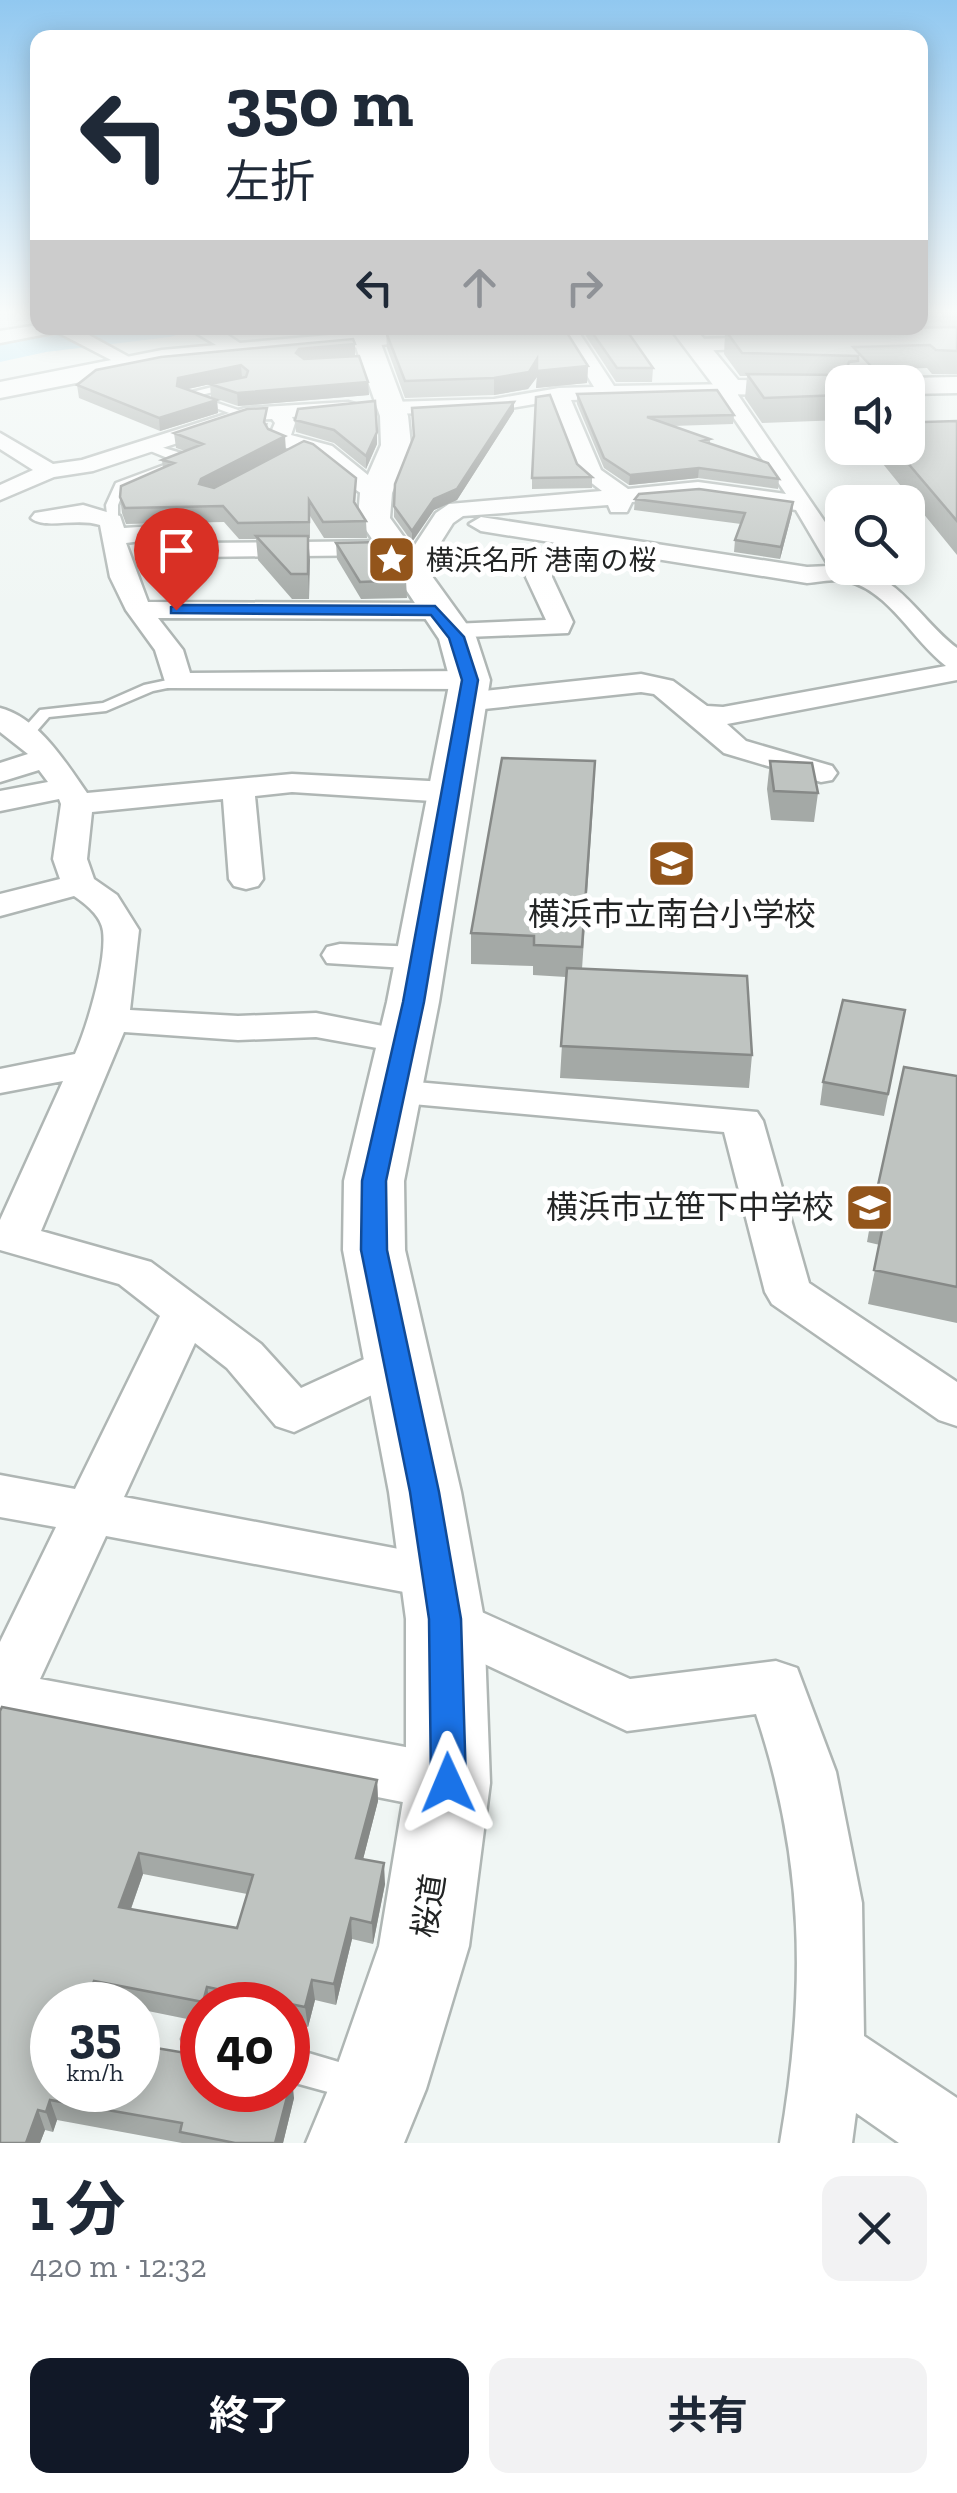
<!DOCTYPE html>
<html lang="ja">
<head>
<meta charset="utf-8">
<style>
	:root { --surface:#fff; --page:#f2f2f3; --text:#1f2937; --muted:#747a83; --accent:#111827 }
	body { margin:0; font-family:"Zilla Slab","Noto Sans JP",serif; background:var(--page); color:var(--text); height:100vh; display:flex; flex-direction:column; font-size:38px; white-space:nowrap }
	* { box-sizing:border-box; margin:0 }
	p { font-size:32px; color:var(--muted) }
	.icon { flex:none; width:55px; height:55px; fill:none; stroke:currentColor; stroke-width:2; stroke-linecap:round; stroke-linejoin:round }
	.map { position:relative; height:2143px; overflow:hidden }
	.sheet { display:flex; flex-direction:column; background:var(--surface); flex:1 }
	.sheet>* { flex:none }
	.guide { position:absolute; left:30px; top:30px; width:898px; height:305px; border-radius:20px; box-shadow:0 5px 25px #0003; background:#fff; color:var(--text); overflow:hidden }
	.tools { position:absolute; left:825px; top:365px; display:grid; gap:20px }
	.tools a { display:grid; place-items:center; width:100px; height:100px; border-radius:20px; background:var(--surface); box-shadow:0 5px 25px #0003; font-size:50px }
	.speed { position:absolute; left:30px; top:1982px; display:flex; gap:20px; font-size:50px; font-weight:700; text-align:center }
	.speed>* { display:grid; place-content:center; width:130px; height:130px; border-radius:50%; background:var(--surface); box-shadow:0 5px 25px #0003; line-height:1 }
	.speed small { font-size:25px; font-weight:400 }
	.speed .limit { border:15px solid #d22; background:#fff; color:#111 }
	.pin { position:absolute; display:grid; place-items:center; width:85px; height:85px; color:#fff; margin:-102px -42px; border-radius:50% 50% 50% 0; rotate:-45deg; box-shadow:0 0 10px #0007 }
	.pin .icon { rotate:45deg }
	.me { position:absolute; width:110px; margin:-55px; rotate:359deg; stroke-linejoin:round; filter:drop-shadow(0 0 8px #0008) }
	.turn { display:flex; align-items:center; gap:35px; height:210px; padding:0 30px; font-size:45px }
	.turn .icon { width:130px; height:130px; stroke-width:2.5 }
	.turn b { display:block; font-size:70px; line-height:85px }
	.lanes { display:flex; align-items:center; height:95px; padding:0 30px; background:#0003; justify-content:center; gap:50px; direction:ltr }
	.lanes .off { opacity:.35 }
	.round { display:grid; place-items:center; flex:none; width:105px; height:105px; border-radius:20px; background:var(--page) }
	.headline { display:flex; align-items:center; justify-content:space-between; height:170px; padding:0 30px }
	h1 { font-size:60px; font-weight:700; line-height:75px }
	.cta { display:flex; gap:20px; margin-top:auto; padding:20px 30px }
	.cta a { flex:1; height:115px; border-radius:20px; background:var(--accent); color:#fff; font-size:40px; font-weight:700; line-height:115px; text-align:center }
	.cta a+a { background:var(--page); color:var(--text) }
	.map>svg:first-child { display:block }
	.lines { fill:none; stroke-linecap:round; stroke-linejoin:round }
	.river { fill:#b0e6fc; fill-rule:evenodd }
	.lane-casing { stroke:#afb6b4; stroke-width:5 }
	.street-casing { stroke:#afb6b4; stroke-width:5 }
	.secondary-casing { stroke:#afb6b4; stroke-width:5 }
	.primary-casing { stroke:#afb6b4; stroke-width:5 }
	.lane { fill:#fff; fill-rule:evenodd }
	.street { fill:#fff; fill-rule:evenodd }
	.secondary { fill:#fff; fill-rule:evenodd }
	.primary { fill:#fff; fill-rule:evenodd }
	.wall { fill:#a4a9a6; fill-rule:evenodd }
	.shaded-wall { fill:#868987 }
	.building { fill:#bfc4c1; stroke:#868987; stroke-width:2.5; fill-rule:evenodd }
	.route { fill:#1a73e8; stroke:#114b97; stroke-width:2.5 }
	.labels { text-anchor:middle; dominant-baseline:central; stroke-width:10; stroke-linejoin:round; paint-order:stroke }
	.far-poi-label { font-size:28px; fill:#232525; stroke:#fff; text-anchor:start }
	.poi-label { font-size:32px; fill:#232525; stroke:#fff }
	.street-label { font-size:32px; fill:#232525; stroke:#fff }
</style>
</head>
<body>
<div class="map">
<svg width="957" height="2143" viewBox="0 0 957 2143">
	<rect width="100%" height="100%" fill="#f0f6f4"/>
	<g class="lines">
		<path class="river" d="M100 328H185L180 334 170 337 46 352 0 362V344Z"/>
		<defs>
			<path id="lane" d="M237 381 240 386 196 396 247 413 243 418 180 395Z
				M147 443 181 453 187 462 125 487 118 505V521L108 524 106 505 116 483 175 461 143 448V444Z
				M177 678 184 682 182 685 153 691 106 711 49 717 29 740H19L16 737 40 710 103 703 144 685Z
				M199 2022 202 2023V2057L187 2051 182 2039 187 2027Z
				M288 2047 369 2071 374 2083 369 2095 357 2100 288 2081Z"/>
			<path id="street" d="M38 325 76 328 129 357 127 361H113L57 332 0 343V331Z
				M558 328H576L614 386 737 384 738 395 842 547V568C897 568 918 619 957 648V680L727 724 746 741 832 766 837 773 832 780 821 782 724 753 654 694 641 692 465 711 455 708 450 702 455 696 465 693 641 674 673 681 707 706 723 707 946 666C913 641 890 592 848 581 836 578 819 582 807 583L481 531 469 524 481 517 807 567 829 566 796 510 698 496 632 502 627 512H611L608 505 463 516 453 523 419 577H401L397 572 436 513 449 504 602 491 580 474 552 401 494 411 390 414 380 408 390 402 494 399 559 388 594 387ZM718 395 786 494 698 482 628 489 601 470 571 400Z
				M777 337 784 339V347L696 351 687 345 696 339Z
				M348 402 355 404V412L292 417 295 423 291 435 332 446 384 488 387 493 384 498C360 504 338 470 319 458 303 448 283 453 269 437L275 423 272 419 247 420 93 471 54 477 0 500V485L33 470 0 449V433L53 464 82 460 245 408Z
				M83 505 120 516 124 528 185 524 199 543 391 541 403 548 391 555 192 557 183 555 171 537 126 543 148 602 435 603 448 611 435 619 158 618 183 650 190 673 470 671 480 674 484 680 480 686 470 689 167 688 155 650 126 610 110 577 100 525C76 517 45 530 31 518L35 513Z
				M540 556 553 564 552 577 573 622 568 633 442 638 438 632 452 624 546 620 526 577 527 564Z
				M0 708C39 718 66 763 87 793L292 774 448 782 459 785 464 792 459 799 448 802 292 792 255 796 263 879 258 886 246 889 234 886 229 879 223 799 92 812 87 859 94 879 117 895 139 930 130 1010 238 1016 316 1013 419 1033 425 1041 419 1049 405 1053 316 1037 238 1040 124 1032 41 1231 151 1262 261 1344 301 1388 397 1344 414 1349 421 1362 414 1375 294 1432 276 1426 227 1368 195 1343 124 1497 457 1560 465 1576 457 1592 446 1596 630 1679 776 1661 797 1668 836 1772 862 1903 864 2036 957 2098V2143H899L856 2113 852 2143H780C806 1992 805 1861 756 1714L627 1731 425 1636 417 1619 425 1602 436 1598 106 1536 40 1679 448 1755 470 1763 478 1783 470 1803 448 1811 9 1724 0 1728V1642L56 1527 0 1517V1475L75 1489 160 1316 119 1284 0 1250V1220L63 1081 0 1093V1069L75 1054C87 1027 107 961 103 931 101 916 86 904 74 896L0 916V894L60 879 53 859 61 804 59 799 0 811V791L48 782 39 770 0 782V763L28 754 0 732Z
				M340 944 421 947 434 950 439 958 434 966 421 969 327 963 322 955 327 947Z
				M393 1080 757 1112 763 1121 809 1283 957 1382V1426L939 1420 772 1304 765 1292 724 1132 379 1101 373 1092 379 1083Z"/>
			<path id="secondary" d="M188 328H217L249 349 236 357Z
				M356 328H373L377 333 408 416 411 445 392 493 390 518 476 637 490 680 439 1002 404 1181 405 1250 461 1492 484 1619 490 1783 469 1946 426 2089 404 2143H306L333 2078 379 1946 406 1783V1619L389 1492 343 1250 344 1181 387 1002 450 680 439 639 358 518 360 493 381 445 380 416 351 333Z
				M670 328H695L738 380 852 382H842V396L720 394Z
				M957 377V393L908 394V382H897L908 378Z"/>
			<path id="primary" d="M408 328H496L484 335 162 366 0 398V382L162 350Z"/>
		</defs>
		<use href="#lane" class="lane-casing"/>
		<use href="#street" class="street-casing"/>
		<use href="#secondary" class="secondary-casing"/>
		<use href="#primary" class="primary-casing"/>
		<use href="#lane" class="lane"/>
		<use href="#street" class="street"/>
		<use href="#secondary" class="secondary"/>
		<use href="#primary" class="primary"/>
	</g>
	<path class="wall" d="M920 311H957V374H932L927 368 875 370 842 382V420L762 423 745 398 747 376H740L724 354 725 335H710L704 328H920Z
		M582 328H625L653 368 652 382H616L582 330Z
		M386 332 588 366 587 383 536 388 537 377 528 389 494 395 405 398 387 348Z
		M355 356 368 382 369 395 238 406 211 397 210 384 188 389 217 400 218 413 160 431 79 398 77 385 96 370Z
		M577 394 734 415 733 424 672 426 710 439V444L779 479 778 489 698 478 629 485 604 468 577 404Z
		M514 402V411L457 500 434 510 412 542 394 517V506Z
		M298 409 377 444 366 469 334 443 296 432 295 420Z
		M957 421V555L870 448H908L924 422Z
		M268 423 267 427 286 450 356 478 355 505 366 521 367 538H324L310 516V538H308L309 599H292L258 560 256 539H239L224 522 126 524 122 513 120 497 163 468 162 460 185 451 176 448 174 433Z
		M577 464 592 477V488L532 489V478Z
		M635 499 793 502 792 513 780 559 734 552 735 540 741 524 634 510Z
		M336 543 406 580 407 598 361 599 337 559Z
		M770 761 818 793 814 822 771 820 767 789Z
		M594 790 582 969 752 1055 749 1088 560 1078 566 977 533 975V966L471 964V933Z
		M905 1010 884 1116 820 1105 823 1082Z
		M957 1076V1323L868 1304 880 1245 867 1242 873 1208Z
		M0 1711 377 1780 378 1801 363 1859 385 1884 373 1944 352 1939 336 2005 315 2000 308 2027 288 2023V2005H202V2022L138 2009V2005H116L99 2002 98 2005H52V2090L186 2057 294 2098 283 2143H182L57 2120 53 2132 45 2130 40 2143H0ZM143 1874 247 1894 237 1928 131 1909Z"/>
	<path class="shaded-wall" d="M355 344V357L300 361 296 353 299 349Z
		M537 359 588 366 587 383 536 388 537 377 528 389 494 395V378Z
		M241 365 242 377 179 391V399L178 378Z
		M368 382 369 395 238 406 237 393Z
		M217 400 218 413 160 431 159 418Z
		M514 402V411L457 500 434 510 412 542V531L434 499Z
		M377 432V444L366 469V456Z
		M285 436 286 451 201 500 199 484 201 479Z
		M699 468 698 478 629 485 630 475Z
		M793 502 792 513 780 559 781 547Z
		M308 536 310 560 309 599 308 574Z
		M377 1780 378 1801 358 1879 356 1858Z
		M139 1853 143 1874 124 1928 119 1907Z
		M384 1863 385 1884 373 1944 372 1923Z
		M351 1918 352 1939 336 2005 334 1984Z
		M312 1980 315 2000 308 2027 305 2007Z
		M94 1981 99 2002 98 2005H85Z
		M207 1987 210 2005H203V2002Z
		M292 2078 294 2098 283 2143H275Z
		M50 2100 57 2120 53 2132 46 2112Z
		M38 2110 45 2130 40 2143H26Z"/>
	<path class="building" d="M957 327V351L936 350 930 345 853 347 886 382H842V395L764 398 747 374 845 375 849 362 858 361V356L742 353 726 331Z
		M431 328H564L588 366 537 371V359L529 372 494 378 405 381 386 332Z
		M589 328H625L653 368H617Z
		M353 339 355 344 299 349 296 353 304 359 359 356 368 382 237 393 210 384 246 377 248 371 241 365 178 378 177 386 217 400 159 418 77 385 96 370 161 357Z
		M717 390 734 415 647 417 710 439 702 441 768 463 779 479 699 468 630 475 604 458 577 394Z
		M550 395 577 464 592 477 532 478 536 397Z
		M375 401 377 432 366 456 334 430 295 420 298 409Z
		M514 402 457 489 434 499 412 531 394 506 395 484 414 436 412 408Z
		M908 405 924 422 957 421V521L895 448H908Z
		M267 408 264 422 268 429 285 436 201 479 199 484 214 488 304 441 313 444 356 478 354 502 366 521 323 522 309 500V522L238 523 223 506 125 508 120 497 121 486 174 463 162 460 203 444 174 433 247 409Z
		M699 489 793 502 781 547 735 540 745 513 635 499 639 494Z
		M256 536H308V574H291Z
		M380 542 406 580 360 582 336 543Z
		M502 758 595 761 582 947 534 945V936L471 933Z
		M770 761 812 763 818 793 774 791Z
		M567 968 747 976 752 1055 561 1046Z
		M843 1000 905 1010 888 1094 823 1082Z
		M904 1067 957 1076V1287L874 1270 886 1211 873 1208Z
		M2 1707 377 1780 356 1858 384 1863 372 1923 351 1918 334 1984 312 1980 305 2007 207 1987 203 2002 94 1981 85 2005H52V2090H138V2045L186 2053 185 2057 202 2060V2090H288V2077L292 2078 275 2143H235L180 2132 182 2123 50 2100 46 2112 38 2110 26 2143H0V1711ZM139 1853 253 1875 237 1928 119 1907Z"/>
	<linearGradient id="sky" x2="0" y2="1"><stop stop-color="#91c8f0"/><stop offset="0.51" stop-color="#f8fbfa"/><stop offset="1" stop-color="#f8fbfa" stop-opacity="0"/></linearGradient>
	<rect width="957" height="611" fill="url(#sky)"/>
	<path class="route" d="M176 605 435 606 464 637 478 680 424 1002 386 1181 387 1250 439 1492 461 1619 466 1783 461 1794 448 1799 436 1794 431 1783 429 1619 410 1492 361 1250 362 1181 403 1002 462 680 449 638 431 615 171 613V607Z"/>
	<defs>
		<symbol id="sight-square" viewBox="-11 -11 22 22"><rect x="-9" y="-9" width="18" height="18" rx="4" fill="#93551b" stroke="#fff"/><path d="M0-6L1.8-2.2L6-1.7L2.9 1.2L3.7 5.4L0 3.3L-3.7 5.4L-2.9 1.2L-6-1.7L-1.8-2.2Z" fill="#fff"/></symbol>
		<symbol id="school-square" viewBox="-11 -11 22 22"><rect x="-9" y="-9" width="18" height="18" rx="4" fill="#93551b" stroke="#fff"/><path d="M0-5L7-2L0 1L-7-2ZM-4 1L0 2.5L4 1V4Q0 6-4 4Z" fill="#fff"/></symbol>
	</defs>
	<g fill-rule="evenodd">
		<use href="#sight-square" x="364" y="532" width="55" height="55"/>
		<use href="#school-square" x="644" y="836" width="55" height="55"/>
		<use href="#school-square" x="842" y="1180" width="55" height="55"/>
	</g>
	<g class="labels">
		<g class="far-poi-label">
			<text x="426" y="560">横浜名所 港南の桜</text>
		</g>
		<g class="poi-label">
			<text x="672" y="914">横浜市立南台小学校</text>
			<text x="834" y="1207" text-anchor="end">横浜市立笹下中学校</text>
		</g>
		<g class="street-label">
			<text transform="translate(429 1906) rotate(-81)">桜道</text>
		</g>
	</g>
</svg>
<div class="tools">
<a><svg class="icon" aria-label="sound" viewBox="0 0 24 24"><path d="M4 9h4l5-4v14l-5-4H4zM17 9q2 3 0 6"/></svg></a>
<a><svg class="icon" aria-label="search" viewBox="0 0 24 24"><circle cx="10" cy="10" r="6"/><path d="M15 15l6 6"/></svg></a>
</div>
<div class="speed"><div>35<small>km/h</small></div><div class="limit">40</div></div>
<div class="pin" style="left:176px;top:610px;background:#d93025"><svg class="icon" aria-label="arrive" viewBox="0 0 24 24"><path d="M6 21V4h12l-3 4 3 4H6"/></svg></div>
<svg class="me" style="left:448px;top:1783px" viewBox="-20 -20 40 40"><path d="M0-17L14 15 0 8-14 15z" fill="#1a73e8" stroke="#fff" stroke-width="4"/></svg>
<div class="guide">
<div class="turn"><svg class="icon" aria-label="left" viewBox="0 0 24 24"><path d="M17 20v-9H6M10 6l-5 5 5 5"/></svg><div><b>350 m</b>左折</div></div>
<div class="lanes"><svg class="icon" aria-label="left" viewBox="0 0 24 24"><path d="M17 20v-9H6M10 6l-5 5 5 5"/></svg><svg class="icon off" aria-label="ahead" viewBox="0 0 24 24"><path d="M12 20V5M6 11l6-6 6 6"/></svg><svg class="icon off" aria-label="right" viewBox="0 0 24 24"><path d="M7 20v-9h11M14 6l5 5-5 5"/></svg></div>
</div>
</div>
<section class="sheet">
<div class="headline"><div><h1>1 分</h1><p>420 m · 12:32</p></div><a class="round"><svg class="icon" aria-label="close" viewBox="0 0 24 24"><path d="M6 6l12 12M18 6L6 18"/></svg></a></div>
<div class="cta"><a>終了</a><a>共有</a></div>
</section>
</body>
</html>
